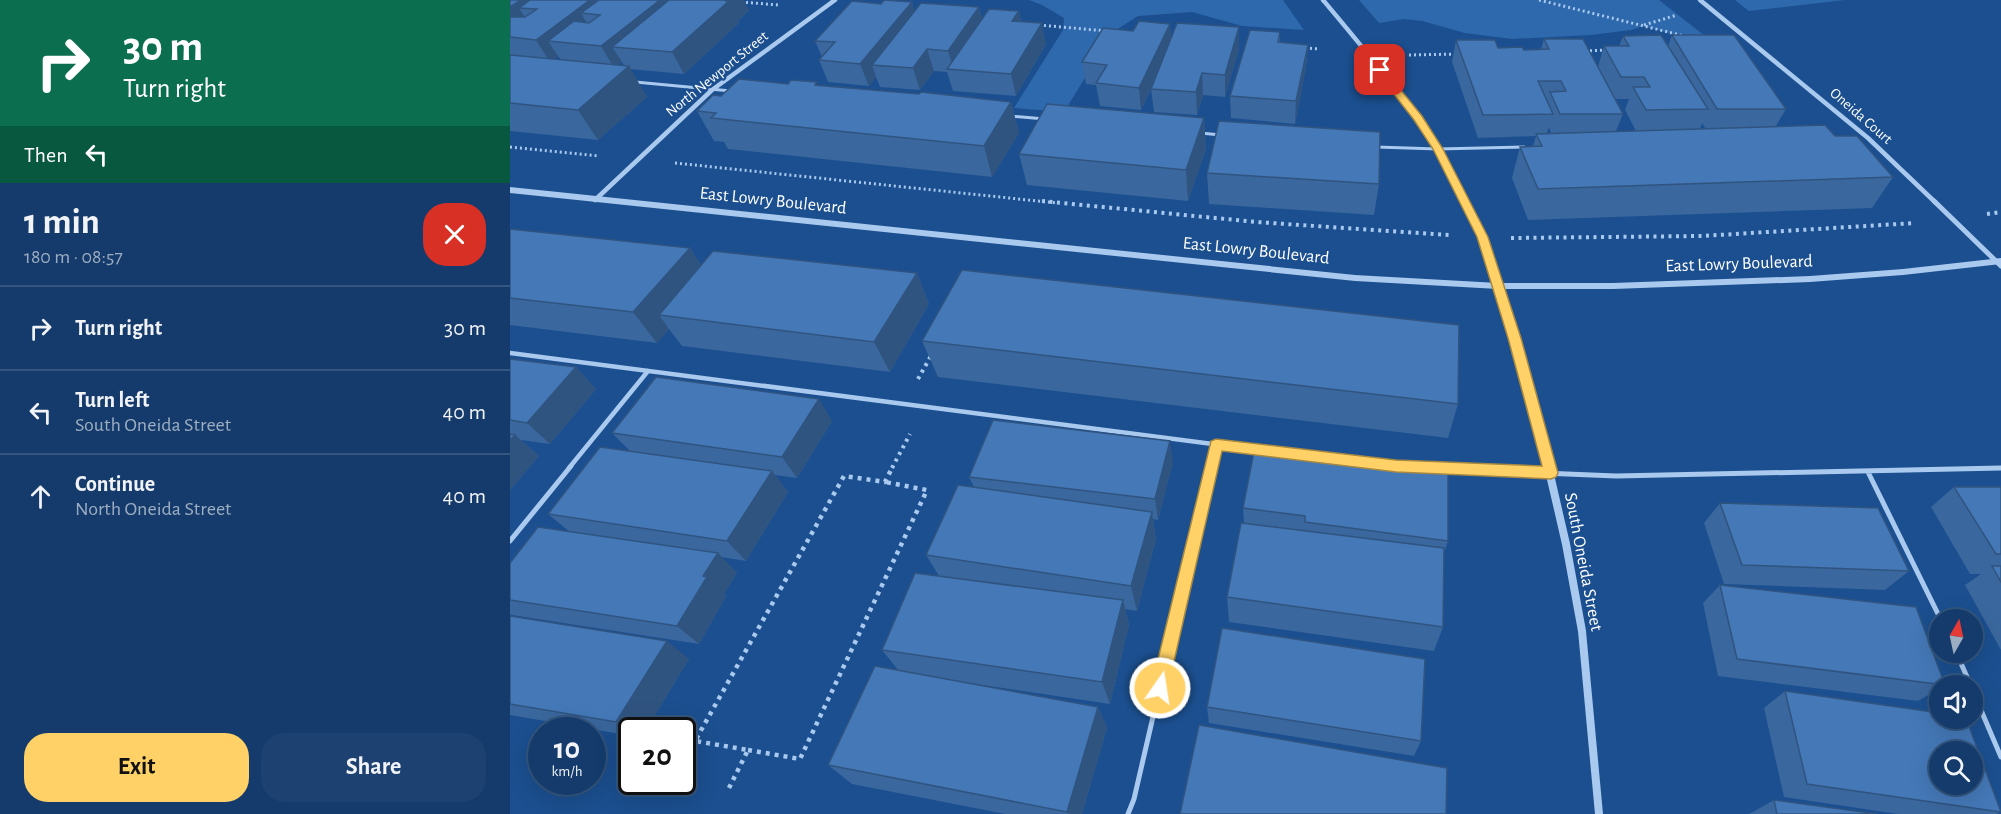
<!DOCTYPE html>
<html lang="en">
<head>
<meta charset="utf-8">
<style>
	:root { --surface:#143b6b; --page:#1d4271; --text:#f1f3f6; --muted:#9dadc1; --line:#33557e; --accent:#ffd166 }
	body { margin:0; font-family:"Alegreya Sans",sans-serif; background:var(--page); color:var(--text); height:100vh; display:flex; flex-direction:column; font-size:22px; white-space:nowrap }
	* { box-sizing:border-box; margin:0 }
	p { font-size:20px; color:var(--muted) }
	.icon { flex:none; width:33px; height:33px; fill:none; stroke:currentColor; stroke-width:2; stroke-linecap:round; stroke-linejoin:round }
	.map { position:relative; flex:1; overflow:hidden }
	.drawer { display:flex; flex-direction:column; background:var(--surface); width:510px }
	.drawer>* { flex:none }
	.hud { background:#0b6e4f; color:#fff; overflow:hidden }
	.needle { width:39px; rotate:9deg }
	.fabs { position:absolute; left:1419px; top:609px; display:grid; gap:12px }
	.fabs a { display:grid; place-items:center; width:54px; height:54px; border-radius:50%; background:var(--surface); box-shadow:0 6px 24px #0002,0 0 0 2px var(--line); font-size:30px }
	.speed { position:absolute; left:18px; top:717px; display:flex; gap:12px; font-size:30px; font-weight:700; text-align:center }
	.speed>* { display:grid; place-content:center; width:78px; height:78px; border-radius:50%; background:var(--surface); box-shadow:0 6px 24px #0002,0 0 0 2px var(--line); line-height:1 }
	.speed small { font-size:15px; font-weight:400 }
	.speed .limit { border:3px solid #111; border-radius:9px; background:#fff; color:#111 }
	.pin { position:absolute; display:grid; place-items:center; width:51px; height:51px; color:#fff; margin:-26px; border-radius:12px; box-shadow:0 3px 9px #0006 }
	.me { position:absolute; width:66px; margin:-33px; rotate:13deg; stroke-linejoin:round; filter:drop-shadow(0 0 4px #0008) }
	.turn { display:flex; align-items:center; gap:21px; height:126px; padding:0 24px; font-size:27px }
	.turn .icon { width:78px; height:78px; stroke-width:2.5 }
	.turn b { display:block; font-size:42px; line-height:51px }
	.then { display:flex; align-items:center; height:57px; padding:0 24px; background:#0003; gap:12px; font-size:22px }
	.round { display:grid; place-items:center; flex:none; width:63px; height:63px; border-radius:24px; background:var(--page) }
	.overview { display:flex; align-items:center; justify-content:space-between; height:102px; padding:0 24px }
	h1 { font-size:36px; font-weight:700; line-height:45px }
	.action { display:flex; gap:12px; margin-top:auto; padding:12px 24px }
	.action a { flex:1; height:69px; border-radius:24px; background:var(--accent); color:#111; font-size:24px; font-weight:700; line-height:69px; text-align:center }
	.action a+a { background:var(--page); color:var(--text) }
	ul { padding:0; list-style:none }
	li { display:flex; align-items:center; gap:18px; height:84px; padding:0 24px; border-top:2px solid var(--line) }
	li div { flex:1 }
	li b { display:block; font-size:22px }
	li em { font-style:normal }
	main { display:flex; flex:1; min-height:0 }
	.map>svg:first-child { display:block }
	.green { fill:#2e69ad }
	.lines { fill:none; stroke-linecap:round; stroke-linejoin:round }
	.path-far2 { stroke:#a9c9ee; stroke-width:3; stroke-dasharray:2 3; stroke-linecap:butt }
	.path-far1 { stroke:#a9c9ee; stroke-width:4; stroke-dasharray:3 4.5; stroke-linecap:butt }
	.path { stroke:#a9c9ee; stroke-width:4.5; stroke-dasharray:4 5; stroke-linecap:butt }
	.service-far2 { stroke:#a9c9ee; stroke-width:3 }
	.service-far1 { stroke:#a9c9ee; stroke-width:4.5 }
	.service { stroke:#a9c9ee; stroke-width:5 }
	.minor-far2 { stroke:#a9c9ee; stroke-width:4.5 }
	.minor-far1 { stroke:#a9c9ee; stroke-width:5 }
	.minor { stroke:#a9c9ee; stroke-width:8 }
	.tertiary { fill:#a9c9ee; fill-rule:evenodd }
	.wall { fill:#3a679d; fill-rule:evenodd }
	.shaded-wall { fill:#305480 }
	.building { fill:#4478b7; stroke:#305480; stroke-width:1.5; fill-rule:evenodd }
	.route { fill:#ffd166; stroke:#a68842; stroke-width:1.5 }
	.labels { text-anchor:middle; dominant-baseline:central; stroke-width:4.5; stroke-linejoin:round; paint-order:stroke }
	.far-street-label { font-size:15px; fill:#fff; stroke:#1b4f8f }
	.street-label { font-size:18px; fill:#fff; stroke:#1b4f8f }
</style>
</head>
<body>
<main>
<section class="drawer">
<div class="hud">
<div class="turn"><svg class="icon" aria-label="right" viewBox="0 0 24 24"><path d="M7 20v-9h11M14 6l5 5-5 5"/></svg><div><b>30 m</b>Turn right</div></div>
<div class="then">Then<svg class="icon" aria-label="left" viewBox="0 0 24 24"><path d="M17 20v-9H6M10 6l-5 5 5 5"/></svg></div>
</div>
<div class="overview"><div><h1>1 min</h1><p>180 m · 08:57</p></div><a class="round" style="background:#d93025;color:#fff"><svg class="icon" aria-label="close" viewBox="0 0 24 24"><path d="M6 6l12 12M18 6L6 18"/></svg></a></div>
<ul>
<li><svg class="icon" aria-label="right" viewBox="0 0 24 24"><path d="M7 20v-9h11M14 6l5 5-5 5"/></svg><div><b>Turn right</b></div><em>30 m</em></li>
<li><svg class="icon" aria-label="left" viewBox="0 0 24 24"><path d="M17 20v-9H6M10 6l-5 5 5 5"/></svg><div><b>Turn left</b><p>South Oneida Street</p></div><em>40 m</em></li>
<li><svg class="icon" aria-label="ahead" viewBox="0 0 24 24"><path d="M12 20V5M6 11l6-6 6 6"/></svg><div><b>Continue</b><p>North Oneida Street</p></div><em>40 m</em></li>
</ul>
<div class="action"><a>Exit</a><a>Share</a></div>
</section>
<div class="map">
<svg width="1491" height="814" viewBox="0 0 1491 814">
	<rect width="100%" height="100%" fill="#1b4f8f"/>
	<path class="green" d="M519 0H773L794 30 732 26 682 12 628 16 603 32 554 112 504 108 553 30 554 18 532 5Z
		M849 0H1149L1209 47 1133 26 1121 30 1081 35 1002 39 955 33 912 21 894 19 869 23Z
		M1225 0H1335L1239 11Z"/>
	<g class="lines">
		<path class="path-far2" d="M1029 0 1174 36
			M231 2 268 5
			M529 25 596 31
			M1134 25 1167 15
			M795 48 809 49
			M1075 51 1097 50
			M899 55 948 54
			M0 147 89 156
			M165 163 547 203"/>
		<path class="path-far1" d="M532 201 746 222 940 235
			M1477 214 1491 212
			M1001 238 1192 236 1405 223
			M408 379 422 354
			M382 468 400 434"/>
		<path class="path" d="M238 750 290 759 417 490 375 482
			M219 788 238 750 185 741 334 476 375 482 383 466"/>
		<path class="service-far2" d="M125 82 221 91
			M499 116 535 119
			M690 133 711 135
			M866 147 928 149 1014 147"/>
		<path class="service-far1" d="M0 353 749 450
			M59 468 138 371
			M701 468 706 445"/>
		<path class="service" d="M933 469 1106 476 1491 468
			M1358 472 1431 620
			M0 541 61 466
			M1446 652 1461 686
			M1462 689 1491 757
			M618 814 624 799 701 466"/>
		<path class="minor-far2" d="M813 0C866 63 921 128 957 203
			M1190 0 1358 138 1426 203
			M85 200 202 90 325 0"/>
		<path class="minor-far1" d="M956 201C996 285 1016 378 1038 468
			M1424 201 1491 266"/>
		<path class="minor" d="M1038 466 1056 544 1072 631 1089 814"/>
		<path class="tertiary" d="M0 187 845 275 988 283H1103L1300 276 1393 269 1491 258V264L1393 275 1300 282 1103 289H988L845 281 0 193Z"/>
	</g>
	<path class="wall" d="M0 0 239 10 228 21 229 23 174 74 120 69 137 97 88 140 0 131ZM48 56 51 60 44 59ZM112 62 114 66 108 65Z
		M402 2 404 12 469 7 472 19 509 11 511 21 536 44 506 96 443 91 437 72 424 71 410 90 370 87 366 77 359 86 318 82 309 60 312 57 305 41 371 4Z
		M660 24 661 40 729 27V49L715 97 693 95 687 115 644 112 641 89 644 83 631 110 590 106 586 85 576 84 572 62 623 31Z
		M770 32V43L798 45 796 67 785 124 721 118 720 96Z
		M1162 35 1276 109 1266 126 1325 136 1383 177 1362 208 1018 220 1002 178 1010 147 1023 146 1026 136 968 138 942 62 946 40 988 48 1014 50 1031 49 1034 39 1088 67 1094 46H1109L1113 36 1158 46ZM1105 99H1119L1115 110 1126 131H1106L1113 114ZM1192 123 1195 128 1190 129ZM1039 127 1041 133H1037Z
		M278 84 308 85 501 102 509 133 482 177 218 149 214 142 204 141 187 111 211 96Z
		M694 118 696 149 678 201 517 185 509 154Z
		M697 173 869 184 864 215 699 204Z
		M0 229 180 248 191 265 407 273 419 304 380 372 172 346 159 329 147 343 0 325Z
		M412 341 948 404 938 438 428 377Z
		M0 359 66 367 86 389 40 444 11 440 29 456 0 490Z
		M322 421 287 478 265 475 278 492 236 561 211 557 227 573 214 594 216 596 189 644 2 615 0 614V563L60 532 38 514 120 451 102 433Z
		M745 446 938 541 934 553 933 627 924 651 719 622 717 597 734 523 733 508Z
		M663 462 648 520 643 519 646 539 627 611 615 609 619 625 600 704 459 683 588 707 597 728 572 814H495L342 784 318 765 389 671 372 650 429 576 416 555 464 487 459 477Z
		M1444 487H1491V650L1455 585 1471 574H1460L1421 507Z
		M1210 503 1399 571 1375 590 1214 584 1194 523Z
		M1210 585 1435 685 1430 686V688L1408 701 1208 676 1193 603Z
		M0 616 179 659 136 730H122V736L0 715Z
		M1275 691 1491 812 1486 814H1388L1274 797 1254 708Z
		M697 707 911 741 904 756 699 723Z
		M1264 800 1367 814H1239Z"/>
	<path class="shaded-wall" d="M11 0H55L27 9 9 8 20 25 0 37V7Z
		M80 0H121L90 15 71 13 81 30 38 41 48 56 40 62 26 40Z
		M150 0H180L102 47 112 62 104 68 91 46Z
		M217 0H234L239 10 228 21 229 23 174 74 162 52Z
		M402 2 408 24 362 65 366 77 359 86 350 64Z
		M469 7 475 29 444 70 438 51Z
		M509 11 513 33 502 21Z
		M532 23 536 44 506 96 501 74Z
		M660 24 661 45 631 110 629 88Z
		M729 27V49L715 97V75Z
		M798 45 796 67 785 124 786 101Z
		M417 49 424 71 410 90 403 68Z
		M119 66 137 97 88 140 68 110Z
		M692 73 693 95 687 115 686 92Z
		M501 102 509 133 482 177 474 146Z
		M694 118 696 149 678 201 676 170Z
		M180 248 201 279 149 315 159 329 147 343 123 312Z
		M407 273 419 304 380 372 364 342Z
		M66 367 86 389 40 444 17 423Z
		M309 399 322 421 287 478 272 457Z
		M5 435 29 456 0 490V440Z
		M660 441 663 462 648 520 645 499Z
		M262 471 278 492 236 561 217 541Z
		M642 512 646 539 627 611 621 586Z
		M208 553 227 573 214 594 216 596 189 644 167 626 193 576Z
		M613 600 619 625 600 704 592 682Z
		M157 641 179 659 136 730H122V731L106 722Z
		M588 707 597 728 572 814H559L557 812Z"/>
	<path class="building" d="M0 0H11L0 7Z
		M20 0H80L26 40 0 37V17H15L27 9 9 8Z
		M89 0H150L91 46 38 41 64 21 79 23 90 15 71 13Z
		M159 0H217L215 1H219L162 52 102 47Z
		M374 0 402 2 350 64 309 60 325 42 305 41 342 1 371 4Z
		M411 3 469 7 438 51 417 49 403 68 362 65Z
		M479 9 509 11 502 21 532 23 501 74 437 69Z
		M629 21 660 24 629 88 586 83 597 65 572 62 593 28 623 31Z
		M667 23 729 27 715 75 692 73 686 92 641 89Z
		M740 30 770 32 768 42 798 45 786 101 720 96Z
		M1151 35 1198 109 1136 110 1123 87H1140L1134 77H1111L1094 46H1119L1113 36Z
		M1162 35H1224L1276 109H1207Z
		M1034 39H1073L1113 114H1050L1040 92 1056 91 1051 81H1028L1043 114 973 115 946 40H985L988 48 1012 47 1014 50 1039 49Z
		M0 55 119 66 68 110 0 103Z
		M229 79 278 84 281 80 307 82 305 85 409 94 411 92 501 102 474 146 201 118 206 113 187 111 203 95 211 96Z
		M537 104 694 118 676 170 509 154Z
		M709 121 870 132 869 184 697 173Z
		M1315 125 1325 136H1347L1383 177 1028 189 1010 147 1032 146 1026 134Z
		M0 229 180 248 123 312 0 298Z
		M203 251 407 273 364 342 149 315Z
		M452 270 949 325 948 404 412 341Z
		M0 359 66 367 17 423 0 420Z
		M146 377 309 399 272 457 102 433Z
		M483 420 660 441 645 499 459 477Z
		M0 434 5 435 0 440Z
		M745 446 938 468V541L795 522V516L733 508Z
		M90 447 262 471 217 541 38 514Z
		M448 485 642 512 621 586 416 555Z
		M1444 487H1491V554H1486Z
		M1210 503 1368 508 1399 571 1232 565Z
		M731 523 934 548 933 627 717 597Z
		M28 527 208 553 193 576 197 577 167 626 0 600V563Z
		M1482 566H1491V582Z
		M405 573 613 600 592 682 372 650Z
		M1210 585 1406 607 1435 685 1227 659Z
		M0 616 157 641 106 722 0 704Z
		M712 628 915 659 911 741 697 707Z
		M365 666 588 707 557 812 318 765Z
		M1275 691 1430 713V718H1456L1491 812 1297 784ZM1430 752H1462V784H1430Z
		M689 725 937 768 936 814H670Z
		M1264 800 1367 814H1267Z"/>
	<path class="route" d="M866 68H873L912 116 933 149 978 237 1011 338 1048 473 1046 477 1041 479 886 472 712 451 658 688 656 694 650 697 644 694 641 688 701 441 706 439 886 460 1032 466 998 338 967 237 923 149 904 120 865 70Z"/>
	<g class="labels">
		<g class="far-street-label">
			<text transform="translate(207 74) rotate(-39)">North Newport Street</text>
			<text transform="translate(1351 116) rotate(41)">Oneida Court</text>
		</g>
		<g class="street-label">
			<text transform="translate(263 201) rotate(6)">East Lowry Boulevard</text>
			<text transform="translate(746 251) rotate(6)">East Lowry Boulevard</text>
			<text transform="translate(1229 264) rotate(-2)">East Lowry Boulevard</text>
			<text transform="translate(1073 562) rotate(79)">South Oneida Street</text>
		</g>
	</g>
</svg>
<div class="fabs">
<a><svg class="needle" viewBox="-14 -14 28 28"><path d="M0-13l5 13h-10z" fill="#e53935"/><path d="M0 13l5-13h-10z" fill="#9dadc1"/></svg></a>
<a><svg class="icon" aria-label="sound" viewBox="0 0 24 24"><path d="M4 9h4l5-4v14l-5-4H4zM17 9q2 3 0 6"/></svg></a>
<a><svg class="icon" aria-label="search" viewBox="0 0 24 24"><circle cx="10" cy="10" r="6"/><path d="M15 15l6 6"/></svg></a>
</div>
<div class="speed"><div>10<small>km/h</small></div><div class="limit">20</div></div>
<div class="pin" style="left:870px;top:70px;background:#d93025"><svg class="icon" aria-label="arrive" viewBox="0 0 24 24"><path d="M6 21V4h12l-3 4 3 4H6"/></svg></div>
<svg class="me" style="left:650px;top:688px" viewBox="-20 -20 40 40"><circle r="17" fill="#ffd166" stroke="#fff" stroke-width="3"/><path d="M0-11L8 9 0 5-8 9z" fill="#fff"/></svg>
</div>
</main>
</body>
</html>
